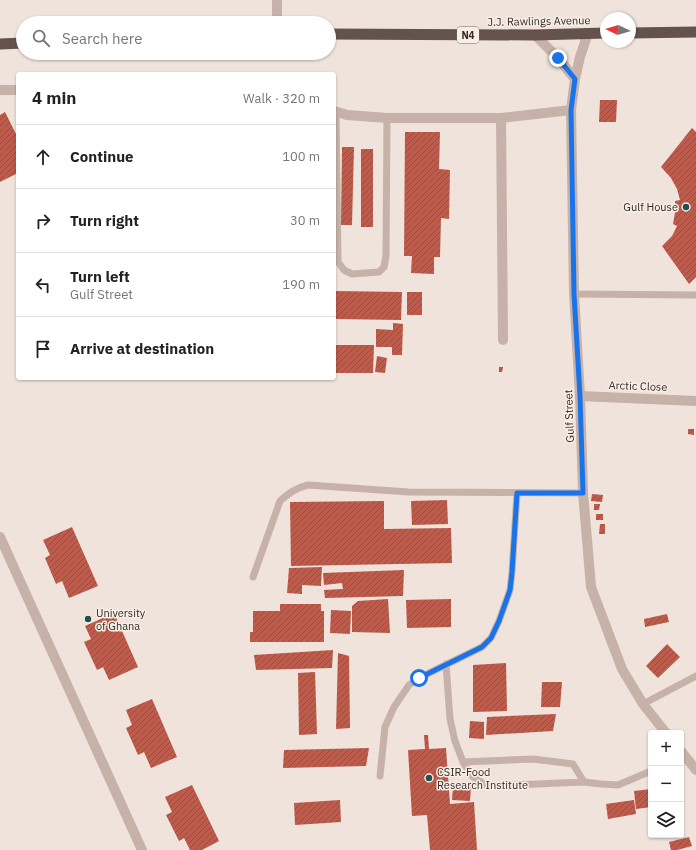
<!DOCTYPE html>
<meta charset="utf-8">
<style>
body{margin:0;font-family:"IBM Plex Sans",sans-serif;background:#f6f6f6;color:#222}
.controls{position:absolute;right:12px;bottom:12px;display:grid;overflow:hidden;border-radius:4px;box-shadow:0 1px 3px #0004}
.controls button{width:36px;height:36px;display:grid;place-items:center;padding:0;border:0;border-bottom:1px solid #e0e0e0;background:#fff;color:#222;font:20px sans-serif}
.compass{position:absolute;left:600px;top:12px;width:36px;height:36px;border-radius:50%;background:#fff;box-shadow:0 1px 3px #0004;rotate:274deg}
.stop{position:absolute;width:12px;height:12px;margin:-9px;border:3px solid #1a73e8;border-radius:50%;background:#fff}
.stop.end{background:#1a73e8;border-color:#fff;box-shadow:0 1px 4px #0008}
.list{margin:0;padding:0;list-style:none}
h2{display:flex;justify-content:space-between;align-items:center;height:52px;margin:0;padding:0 16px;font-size:17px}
h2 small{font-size:13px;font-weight:400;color:#767676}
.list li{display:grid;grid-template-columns:26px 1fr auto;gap:12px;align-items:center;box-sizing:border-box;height:64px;padding:0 16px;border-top:1px solid #e0e0e0}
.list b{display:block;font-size:15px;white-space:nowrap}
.list p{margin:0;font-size:13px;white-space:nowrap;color:#767676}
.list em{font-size:13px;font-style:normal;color:#767676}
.icon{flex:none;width:22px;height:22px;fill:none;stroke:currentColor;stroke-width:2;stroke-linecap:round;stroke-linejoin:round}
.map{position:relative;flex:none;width:696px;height:850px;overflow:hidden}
.search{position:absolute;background:#fff;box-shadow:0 1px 3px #0004;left:16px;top:16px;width:320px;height:44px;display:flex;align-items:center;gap:10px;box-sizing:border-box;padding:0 14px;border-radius:22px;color:#767676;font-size:15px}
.panel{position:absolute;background:#fff;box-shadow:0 1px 3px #0004;left:16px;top:72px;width:320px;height:308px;border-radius:4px}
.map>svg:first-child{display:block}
.building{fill:url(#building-hatch)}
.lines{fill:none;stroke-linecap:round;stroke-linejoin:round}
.service{stroke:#c6b2a8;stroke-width:7}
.minor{stroke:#c6b2a8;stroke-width:10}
.tertiary{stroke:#c6b2a8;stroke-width:10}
.trunk{stroke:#64524c;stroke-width:11}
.route{stroke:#1a73e8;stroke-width:5}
.poi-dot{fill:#21514f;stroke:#f7eee6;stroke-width:1.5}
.labels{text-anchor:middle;stroke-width:3;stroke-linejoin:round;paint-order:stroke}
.shield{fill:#f7eee6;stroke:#6e6560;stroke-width:1}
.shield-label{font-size:10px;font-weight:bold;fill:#332a27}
.street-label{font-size:11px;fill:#332a27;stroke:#f7eee6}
.poi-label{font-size:11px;fill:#332a27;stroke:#f7eee6;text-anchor:start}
</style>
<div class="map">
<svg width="696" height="850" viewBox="0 0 696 850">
<defs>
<pattern id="building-hatch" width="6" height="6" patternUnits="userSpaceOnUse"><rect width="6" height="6" fill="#bb5c4d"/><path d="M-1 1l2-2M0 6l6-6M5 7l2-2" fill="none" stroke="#994c40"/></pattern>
</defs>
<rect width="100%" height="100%" fill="#efe3db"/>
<!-- building -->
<path class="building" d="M 600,100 L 617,100 L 616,122 L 599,122 Z
M 5,112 L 18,138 L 18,173 L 0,182 L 0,115 Z
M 692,128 L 696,132 L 696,277 L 689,284 L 662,246 L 672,236 L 677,226 L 673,224 L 675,213 L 675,201 L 680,200 L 677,189 L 671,178 L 661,167 Z
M 405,132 L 440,132 L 439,169 L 450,170 L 449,219 L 441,218 L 440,257 L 434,257 L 434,274 L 411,273 L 412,256 L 404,256 Z
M 342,147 L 354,147 L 352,225 L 341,225 Z
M 361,149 L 373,149 L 373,227 L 361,227 Z
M 334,291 L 402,292 L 401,320 L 334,319 Z
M 407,292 L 422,292 L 422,315 L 407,315 Z
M 393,323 L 403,324 L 402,355 L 392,355 L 392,347 L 376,347 L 376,329 L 393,330 Z
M 334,345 L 374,345 L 373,373 L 334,373 Z
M 377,356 L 387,358 L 385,373 L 375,372 Z
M 499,367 L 503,367 L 502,372 L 499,372 Z
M 688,429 L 694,429 L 694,435 L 688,434 Z
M 592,494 L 603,495 L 602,502 L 591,501 Z
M 447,500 L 448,524 L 412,525 L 411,501 Z
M 384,501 L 384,529 L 451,528 L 452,563 L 291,566 L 290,502 Z
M 594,504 L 600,504 L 599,510 L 594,510 Z
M 596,514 L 603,514 L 603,520 L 596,520 Z
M 600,524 L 605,524 L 605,534 L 599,534 Z
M 72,527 L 98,586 L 69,598 L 62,581 L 56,584 L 45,558 L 50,555 L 43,540 Z
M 322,567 L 321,586 L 302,585 L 302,594 L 287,593 L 289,568 Z
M 404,570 L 403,596 L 325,598 L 324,590 L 343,589 L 342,583 L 324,585 L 323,573 Z
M 388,599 L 390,633 L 352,632 L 352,606 L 358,601 Z
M 451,599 L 451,627 L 407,628 L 406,600 Z
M 280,604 L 321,604 L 321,611 L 324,611 L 324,642 L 250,642 L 250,632 L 253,632 L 253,611 L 280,611 Z
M 331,610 L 351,611 L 350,634 L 330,633 Z
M 114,613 L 138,667 L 109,680 L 103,667 L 97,670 L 84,642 L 91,639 L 85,626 Z
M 667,614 L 669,622 L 645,627 L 644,619 Z
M 667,644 L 680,657 L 658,678 L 646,666 Z
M 333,650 L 332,668 L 256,670 L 254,655 Z
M 338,653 L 349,656 L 350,728 L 336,729 Z
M 506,663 L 507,711 L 473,712 L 473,665 Z
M 315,672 L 317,734 L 299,735 L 298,673 Z
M 542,682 L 562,682 L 560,707 L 541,707 Z
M 152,699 L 177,757 L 151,768 L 144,752 L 138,755 L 126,728 L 132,725 L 126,710 Z
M 556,714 L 553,731 L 486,735 L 487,717 Z
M 470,721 L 484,722 L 484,739 L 469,738 Z
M 424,735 L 428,735 L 429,749 L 446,748 L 450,804 L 474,802 L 477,850 L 430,850 L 427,815 L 412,816 L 408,750 L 425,749 Z
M 369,748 L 366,766 L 283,768 L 284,750 Z
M 192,785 L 219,841 L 202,850 L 190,850 L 184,838 L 179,841 L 166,815 L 172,812 L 165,797 Z
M 453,786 L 471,787 L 470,801 L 452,800 Z
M 651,789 L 651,807 L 636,809 L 634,791 Z
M 340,800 L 341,822 L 295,825 L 294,803 Z
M 634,800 L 636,814 L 608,819 L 606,804 Z
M 689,837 L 692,846 L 677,850 L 671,850 L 669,842 Z"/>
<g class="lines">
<!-- service -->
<path class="service" d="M 336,112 L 338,262 L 344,270 L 352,274 L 379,272 L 384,267 L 386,256 L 387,118
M 574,294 L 696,295
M 253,577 L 280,501 C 289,493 296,488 308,485 L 409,492 L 583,493
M 446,664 L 450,719 L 455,741 L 463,762 L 472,776 L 487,786 L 584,782 L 601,784 L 618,785 L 651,771
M 643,704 L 696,676
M 463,762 L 533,759 L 573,764 L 584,782
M 380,776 L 385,727 L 394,707 L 409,685 L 419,678 L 482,647 L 491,638 L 499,621 L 510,590 L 512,572 L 517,493"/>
<!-- minor -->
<path class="minor" d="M 0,90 L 18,90
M 334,111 L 347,115 L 387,118 L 501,118 L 571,110
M 501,118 L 503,340
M 580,396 L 696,401
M 0,537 L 142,850"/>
<!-- tertiary -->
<path class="tertiary" d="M 277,0 L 277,23
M 588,33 L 580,57 L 575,79 L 571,110 L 574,294 L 580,396 L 583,493 L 591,587 L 622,669 L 643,704 L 666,733
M 535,35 L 558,58 L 575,79
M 681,751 L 696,770"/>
<!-- trunk -->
<path class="trunk" d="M 630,33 L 696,32
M 329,34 L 535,35 L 606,33
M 0,44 L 23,43"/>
</g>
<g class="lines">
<!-- route -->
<path class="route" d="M 419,678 L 482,647 L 491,638 L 499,621 L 510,590 L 512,572 L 517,493 L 583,493 L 580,396 L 574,294 L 571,110 L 575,79 L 558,58"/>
</g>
<!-- markers -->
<g class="poi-dot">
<circle cx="686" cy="207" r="4"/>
<circle cx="88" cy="619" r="4"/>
<circle cx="429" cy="778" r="4"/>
</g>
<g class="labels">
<!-- shield labels -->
<rect class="shield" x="457" y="27" width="22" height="16" rx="3"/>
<g class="shield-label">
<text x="468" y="39">N4</text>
</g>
<!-- street labels -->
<g class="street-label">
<text transform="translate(539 21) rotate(-1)" y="4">J.J. Rawlings Avenue</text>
<text transform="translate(638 386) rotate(2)" y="4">Arctic Close</text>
<text transform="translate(569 416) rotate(-92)" y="4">Gulf Street</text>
</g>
<!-- poi labels -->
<g class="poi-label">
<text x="678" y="211" text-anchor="end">Gulf House</text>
<text x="96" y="617">University<tspan x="96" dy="13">of Ghana</tspan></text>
<text x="437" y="776">CSIR-Food<tspan x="437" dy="13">Research Institute</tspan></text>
</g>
</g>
</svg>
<div class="controls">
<button>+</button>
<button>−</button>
<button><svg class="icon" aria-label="layers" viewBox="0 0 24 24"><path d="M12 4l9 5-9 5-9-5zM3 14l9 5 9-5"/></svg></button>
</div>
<svg class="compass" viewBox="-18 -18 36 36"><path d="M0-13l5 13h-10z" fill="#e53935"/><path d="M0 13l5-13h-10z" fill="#767676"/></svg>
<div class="stop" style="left:419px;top:678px"></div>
<div class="stop end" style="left:558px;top:58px"></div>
<div class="search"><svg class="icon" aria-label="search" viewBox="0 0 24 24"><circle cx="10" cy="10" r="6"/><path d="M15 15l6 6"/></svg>Search here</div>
<section class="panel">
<h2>4 min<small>Walk · 320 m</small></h2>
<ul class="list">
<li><svg class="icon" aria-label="ahead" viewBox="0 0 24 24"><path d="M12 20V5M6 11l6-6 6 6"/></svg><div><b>Continue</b></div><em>100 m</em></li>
<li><svg class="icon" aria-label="right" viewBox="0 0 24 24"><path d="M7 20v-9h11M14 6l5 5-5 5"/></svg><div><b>Turn right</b></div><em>30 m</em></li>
<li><svg class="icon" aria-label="left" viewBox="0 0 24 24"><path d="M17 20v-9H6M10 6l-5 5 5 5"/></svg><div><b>Turn left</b><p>Gulf Street</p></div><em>190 m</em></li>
<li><svg class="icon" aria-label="arrive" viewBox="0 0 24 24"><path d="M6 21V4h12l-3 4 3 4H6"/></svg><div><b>Arrive at destination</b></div></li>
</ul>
</section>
</div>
